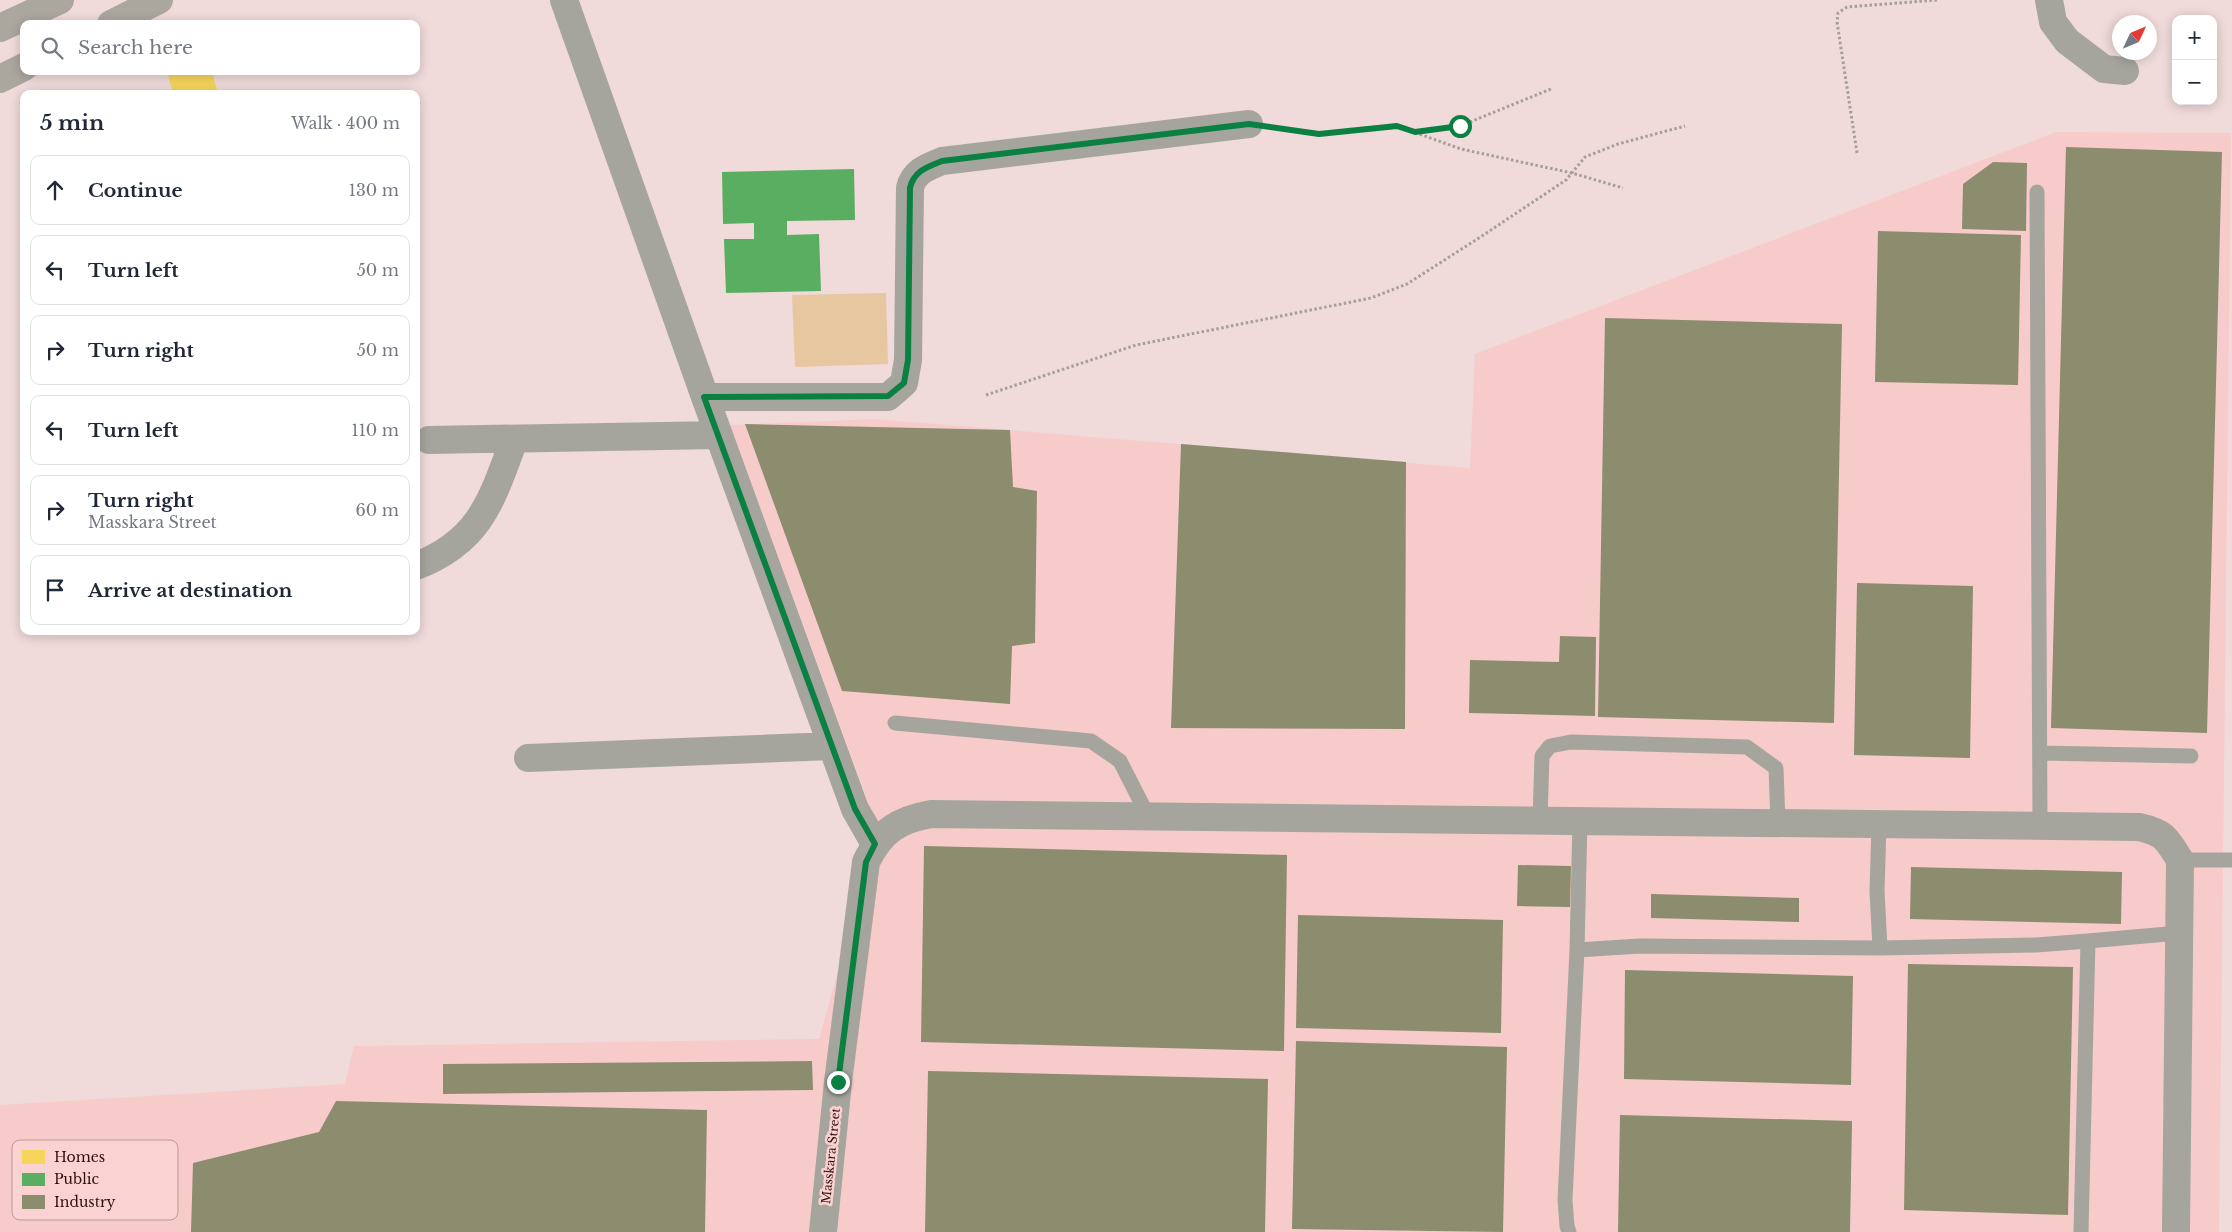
<!DOCTYPE html>
<meta charset="utf-8">
<style>
body{margin:0;font-family:"Libre Baskerville",serif;background:#f2f2f3;color:#1f2937}
.controls{position:absolute;right:15px;top:15px;display:grid;overflow:hidden;border-radius:10px;box-shadow:0 2px 12px #0003}
.controls button{width:45px;height:45px;display:grid;place-items:center;padding:0;border:0;border-bottom:1px solid #e0e1e3;background:#fff;color:#1f2937;font:25px sans-serif}
.compass{position:absolute;left:2112px;top:15px;width:45px;height:45px;border-radius:50%;background:#fff;box-shadow:0 2px 12px #0003;rotate:46deg}
.stop{position:absolute;width:15px;height:15px;margin:-11px;border:4px solid #0b8043;border-radius:50%;background:#fff}
.stop.end{background:#0b8043;border-color:#fff;box-shadow:0 1px 5px #0008}
.list{margin:0;padding:0;list-style:none}
h2{display:flex;justify-content:space-between;align-items:center;height:65px;margin:0;padding:0 20px;font-size:21px}
h2 small{font-size:16px;font-weight:400;color:#747a83}
.list li{display:grid;grid-template-columns:32px 1fr auto;gap:15px;align-items:center;box-sizing:border-box;height:70px;margin:0 10px 10px;padding:0 10px;border:1px solid #e0e1e3;border-radius:10px}
.list b{display:block;font-size:19px;white-space:nowrap}
.list p{margin:0;font-size:16px;white-space:nowrap;color:#747a83}
.list em{font-size:16px;font-style:normal;color:#747a83}
.icon{flex:none;width:28px;height:28px;fill:none;stroke:currentColor;stroke-width:2;stroke-linecap:round;stroke-linejoin:round}
.map{position:relative;flex:none;width:2232px;height:1232px;overflow:hidden}
.search{position:absolute;background:#fff;box-shadow:0 2px 12px #0003;left:20px;top:20px;width:400px;height:55px;display:flex;align-items:center;gap:12px;box-sizing:border-box;padding:0 18px;border-radius:10px;color:#747a83;font-size:19px}
.panel{position:absolute;background:#fff;box-shadow:0 2px 12px #0003;left:20px;top:90px;width:400px;height:545px;border-radius:10px}
.map>svg:first-child{display:block}
.built{fill:#f7cbca}
.green{fill:#e7c79f}
.homes{fill:#f6d55c}
.public{fill:#5aae61}
.industry{fill:#8c8c6e}
.lines{fill:none;stroke-linecap:round;stroke-linejoin:round}
.path{stroke:#a59f9b;stroke-width:3;stroke-dasharray:2.5 2.5;stroke-linecap:butt}
.service{stroke:#a5a59e;stroke-width:15}
.minor{stroke:#a5a59e;stroke-width:28}
.primary{stroke:#aba79f;stroke-width:28}
.route{stroke:#0b8043;stroke-width:6}
.labels{text-anchor:middle;stroke-width:5;stroke-linejoin:round;paint-order:stroke}
.street-label{font-size:12px;fill:#300f10;stroke:#f9d2d1}
.key{fill:#f9d2d1;stroke:#bd9897;stroke-width:1}
.key-label{font-size:14px;fill:#300f10}
</style>
<div class="map">
<svg width="2232" height="1232" viewBox="0 0 2232 1232">
<rect width="100%" height="100%" fill="#f0dada"/>
<!-- built -->
<path class="built" d="M 2056,132 L 2231,133 L 2219,1232 L 0,1232 L 0,1105 L 345,1084 L 354,1046 L 819,1039 L 878,829 L 730,425 L 874,419 L 1470,468 L 1475,354 Z"/>
<!-- green -->
<path class="green" d="M 886,293 L 888,364 L 795,367 L 792,295 Z"/>
<!-- homes -->
<path class="homes" d="M 167,71 L 212,71 L 218,94 L 173,94 Z"/>
<!-- public -->
<path class="public" d="M 854,169 L 855,220 L 787,221 L 787,235 L 819,234 L 821,291 L 726,293 L 724,239 L 754,239 L 754,223 L 723,224 L 722,172 Z"/>
<!-- industry -->
<path class="industry" d="M 2066,147 L 2222,152 L 2207,733 L 2051,728 Z
M 1993,162 L 2027,163 L 2026,231 L 1962,229 L 1963,184 Z
M 1878,231 L 2021,235 L 2018,385 L 1875,382 Z
M 1605,318 L 1842,324 L 1834,723 L 1598,717 Z
M 745,424 L 1010,430 L 1013,487 L 1037,491 L 1035,643 L 1012,646 L 1010,704 L 842,691 Z
M 1181,444 L 1406,462 L 1405,729 L 1171,728 Z
M 1857,583 L 1973,586 L 1970,758 L 1854,755 Z
M 1560,636 L 1596,637 L 1595,716 L 1469,713 L 1470,660 L 1559,662 Z
M 924,846 L 1287,855 L 1284,1051 L 921,1042 Z
M 1518,865 L 1571,866 L 1570,907 L 1517,906 Z
M 1911,867 L 2122,872 L 2121,924 L 1910,919 Z
M 1651,894 L 1799,898 L 1799,922 L 1651,918 Z
M 1298,915 L 1503,920 L 1501,1033 L 1296,1028 Z
M 1908,964 L 2073,967 L 2068,1215 L 1904,1210 Z
M 1625,970 L 1853,976 L 1851,1085 L 1624,1079 Z
M 1296,1041 L 1507,1047 L 1503,1232 L 1292,1229 Z
M 812,1061 L 813,1090 L 443,1094 L 443,1064 Z
M 928,1071 L 1268,1079 L 1265,1232 L 925,1232 Z
M 336,1101 L 707,1110 L 705,1232 L 191,1232 L 193,1163 L 319,1132 Z
M 1620,1115 L 1852,1121 L 1850,1232 L 1618,1232 Z"/>
<g class="lines">
<!-- path -->
<path class="path" d="M 1277,128 L 1319,134 L 1397,126 L 1461,149 L 1572,173 L 1623,188
M 1416,132 L 1460,126 L 1551,89
M 1857,153 L 1837,22 L 1838,13 L 1847,7 L 1937,0
M 986,395 L 1136,345 L 1371,298 L 1407,284 L 1482,236 L 1566,180 L 1585,157 L 1618,144 L 1685,126"/>
<!-- service -->
<path class="service" d="M 2037,192 L 2040,825
M 895,723 L 1091,741 L 1120,761 L 1148,816
M 2040,753 L 2191,756
M 1540,820 L 1542,756 L 1550,746 L 1571,742 L 1747,747 L 1776,768 L 1778,823
M 1879,824 L 1877,891 L 1880,948 L 2036,945 L 2088,941 L 2081,1232
M 2180,860 L 2232,860
M 2088,941 L 2179,933
M 1577,950 L 1580,820
M 1569,1232 L 1567,1226 L 1565,1200 L 1577,950 L 1640,946 L 1880,948"/>
<!-- minor -->
<path class="minor" d="M 564,0 L 705,397 L 832,746 L 855,809 L 875,844
M 2049,0 L 2053,22 L 2067,41 L 2104,69 L 2125,71
M 705,397 L 888,397 L 904,383 L 908,360 L 910,188 C 914,171 928,167 942,161 L 1249,124
M 429,440 L 719,435
M 416,566 C 481,541 492,499 514,440
M 528,758 L 832,746
M 823,1232 L 838,1082 L 866,862 C 881,831 898,820 931,814 L 2139,827 C 2165,833 2166,838 2180,860 L 2176,1232"/>
<!-- primary -->
<path class="primary" d="M 111,24 L 159,0
M 0,28 L 60,0
M 0,79 L 24,67"/>
</g>
<g class="lines">
<!-- route -->
<path class="route" d="M 838,1082 L 866,862 L 875,844 L 855,809 L 704,397 L 888,396 L 904,383 L 908,360 L 910,188 C 914,171 927,167 942,161 L 1249,124 L 1319,134 L 1397,126 L 1415,132 L 1460,126"/>
</g>
<g class="labels">
<!-- street labels -->
<g class="street-label">
<text transform="translate(831 1156) rotate(-84)" y="4">Masskara Street</text>
</g>
</g>
<!-- legend -->
<rect x="12" y="1140" width="166" height="80" rx="8" class="key"/>
<rect x="22" y="1150" width="23" height="14" fill="#f6d55c"/>
<rect x="22" y="1173" width="23" height="13" fill="#5aae61"/>
<rect x="22" y="1195" width="23" height="14" fill="#8c8c6e"/>
<g class="key-label">
<text x="54" y="1162">Homes</text>
<text x="54" y="1184">Public</text>
<text x="54" y="1207">Industry</text>
</g>
</svg>
<div class="controls">
<button>+</button>
<button>−</button>
</div>
<svg class="compass" viewBox="-18 -18 36 36"><path d="M0-13l5 13h-10z" fill="#e53935"/><path d="M0 13l5-13h-10z" fill="#747a83"/></svg>
<div class="stop" style="left:1460px;top:126px"></div>
<div class="stop end" style="left:838px;top:1082px"></div>
<div class="search"><svg class="icon" aria-label="search" viewBox="0 0 24 24"><circle cx="10" cy="10" r="6"/><path d="M15 15l6 6"/></svg>Search here</div>
<section class="panel">
<h2>5 min<small>Walk · 400 m</small></h2>
<ul class="list">
<li><svg class="icon" aria-label="ahead" viewBox="0 0 24 24"><path d="M12 20V5M6 11l6-6 6 6"/></svg><div><b>Continue</b></div><em>130 m</em></li>
<li><svg class="icon" aria-label="left" viewBox="0 0 24 24"><path d="M17 20v-9H6M10 6l-5 5 5 5"/></svg><div><b>Turn left</b></div><em>50 m</em></li>
<li><svg class="icon" aria-label="right" viewBox="0 0 24 24"><path d="M7 20v-9h11M14 6l5 5-5 5"/></svg><div><b>Turn right</b></div><em>50 m</em></li>
<li><svg class="icon" aria-label="left" viewBox="0 0 24 24"><path d="M17 20v-9H6M10 6l-5 5 5 5"/></svg><div><b>Turn left</b></div><em>110 m</em></li>
<li><svg class="icon" aria-label="right" viewBox="0 0 24 24"><path d="M7 20v-9h11M14 6l5 5-5 5"/></svg><div><b>Turn right</b><p>Masskara Street</p></div><em>60 m</em></li>
<li><svg class="icon" aria-label="arrive" viewBox="0 0 24 24"><path d="M6 21V4h12l-3 4 3 4H6"/></svg><div><b>Arrive at destination</b></div></li>
</ul>
</section>
</div>
